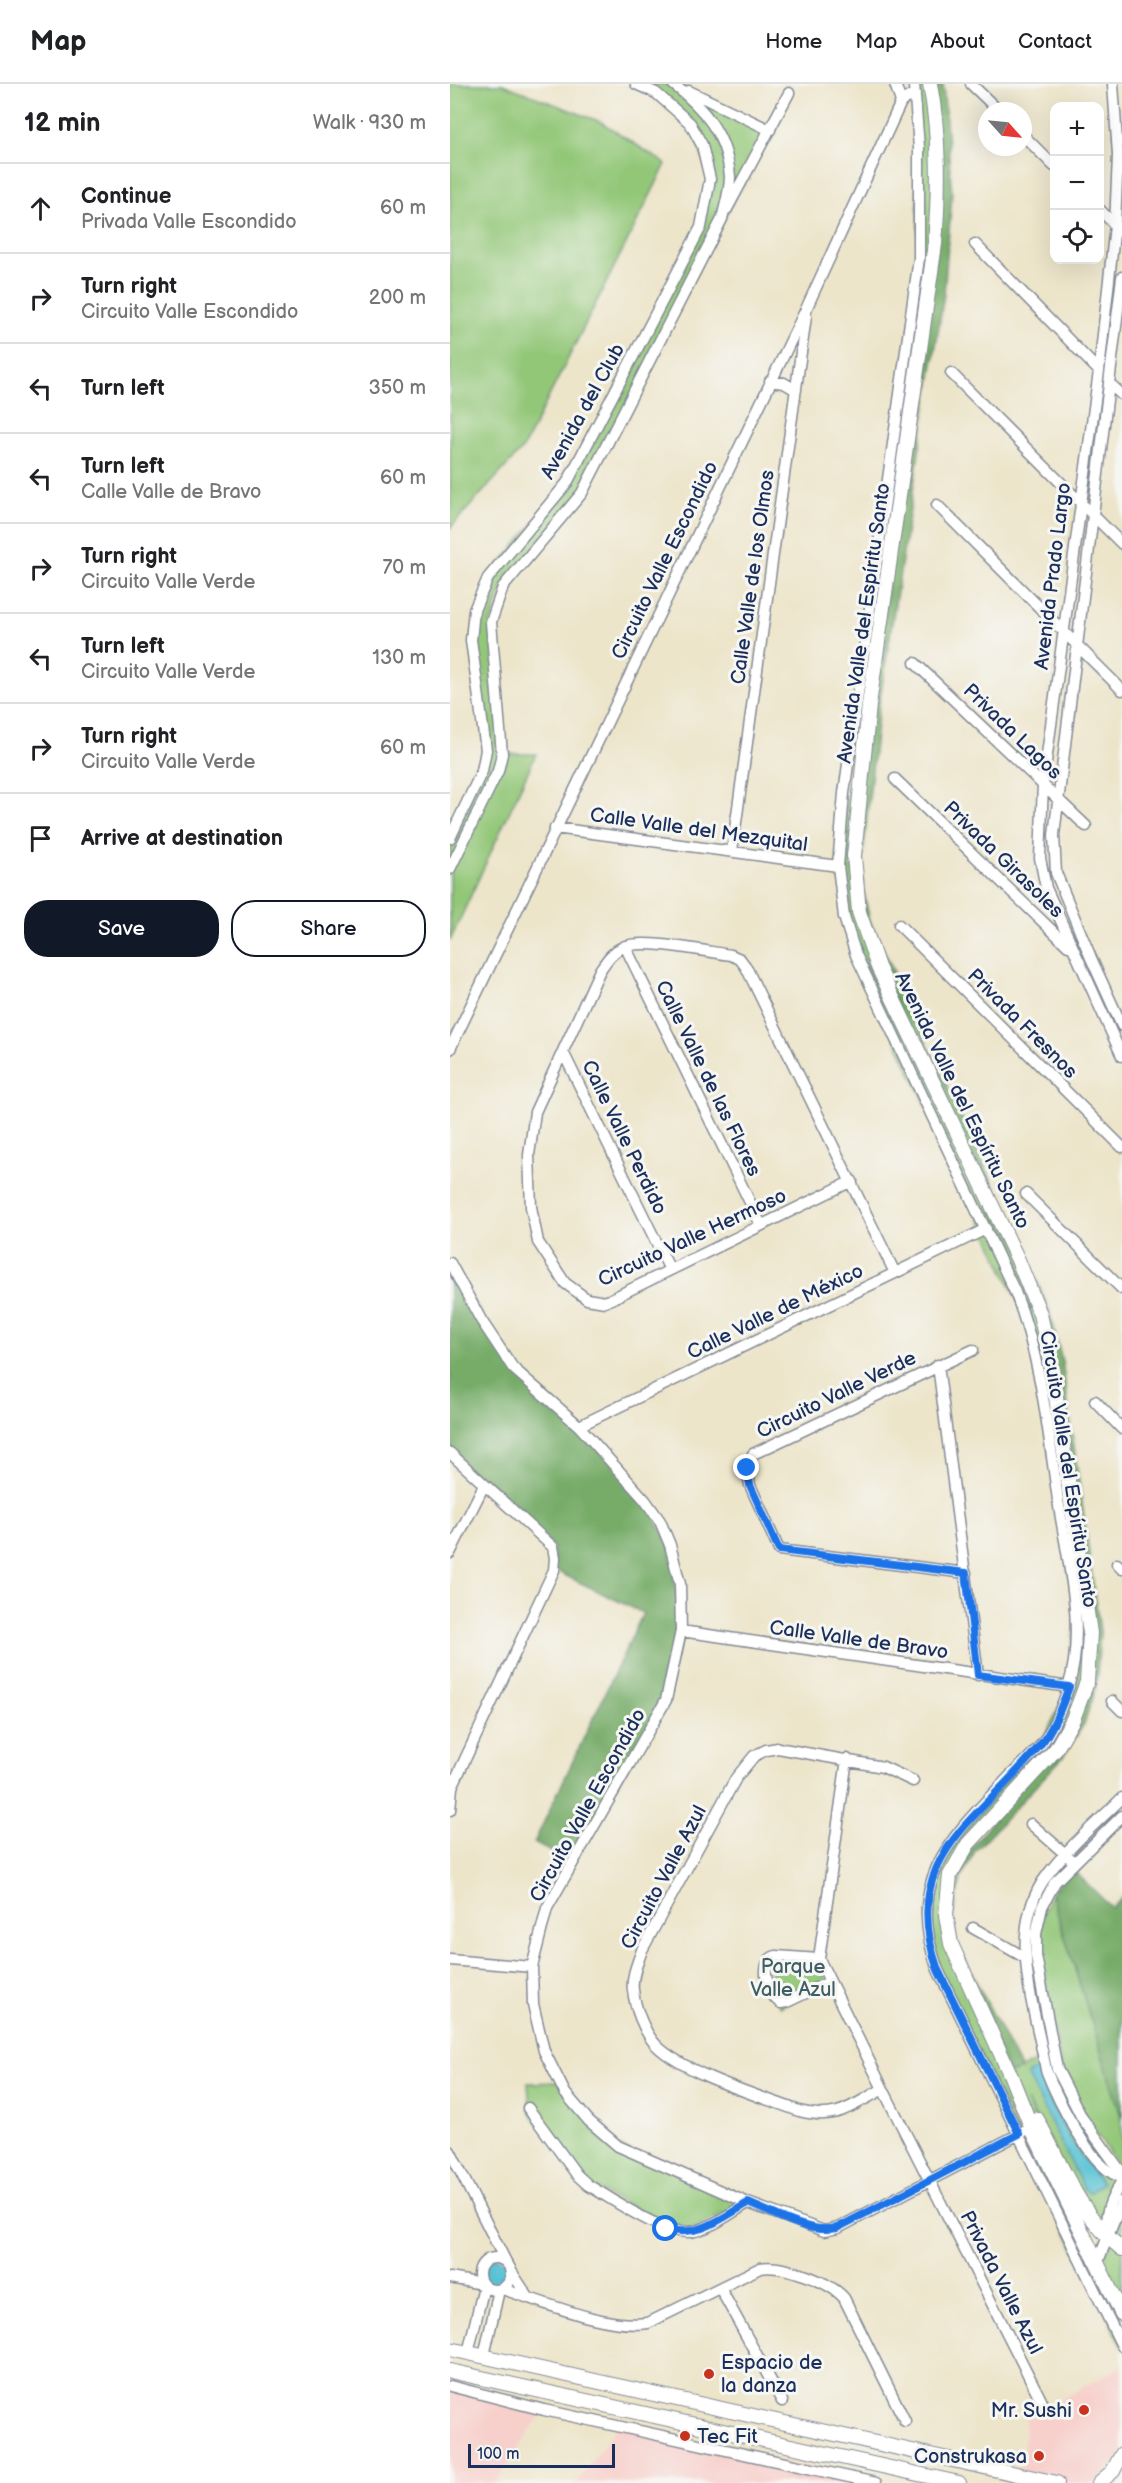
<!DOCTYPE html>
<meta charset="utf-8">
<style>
body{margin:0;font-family:"Balsamiq Sans",sans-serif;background:#f2f2f2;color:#202124}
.controls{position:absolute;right:18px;top:18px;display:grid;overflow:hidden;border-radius:12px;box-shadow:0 6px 24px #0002}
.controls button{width:54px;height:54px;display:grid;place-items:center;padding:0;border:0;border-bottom:2px solid #e0e0e0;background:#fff;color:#202124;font:30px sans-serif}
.compass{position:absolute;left:528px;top:18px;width:54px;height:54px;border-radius:50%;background:#fff;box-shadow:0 6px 24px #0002;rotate:117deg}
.scale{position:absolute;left:18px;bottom:15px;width:147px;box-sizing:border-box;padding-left:6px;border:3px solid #1b2f5e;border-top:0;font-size:16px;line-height:21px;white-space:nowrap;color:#1b2f5e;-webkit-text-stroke:4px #f6f6f2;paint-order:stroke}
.stop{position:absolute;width:18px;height:18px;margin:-14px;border:4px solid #1a73e8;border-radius:50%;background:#fff}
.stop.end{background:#1a73e8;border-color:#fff;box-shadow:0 2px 6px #0008}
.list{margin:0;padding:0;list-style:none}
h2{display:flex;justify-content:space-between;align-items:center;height:78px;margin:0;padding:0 24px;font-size:26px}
h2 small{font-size:20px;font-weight:400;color:#757577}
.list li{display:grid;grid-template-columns:39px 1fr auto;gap:18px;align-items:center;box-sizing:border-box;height:90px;padding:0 24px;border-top:2px solid #e0e0e0}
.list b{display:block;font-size:22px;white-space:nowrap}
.list p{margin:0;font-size:20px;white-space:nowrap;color:#757577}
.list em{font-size:20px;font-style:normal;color:#757577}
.actions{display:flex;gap:12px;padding:18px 24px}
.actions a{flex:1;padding:14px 0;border:2px solid #111827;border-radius:24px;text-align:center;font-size:21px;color:#111827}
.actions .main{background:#111827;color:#fff}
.icon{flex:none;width:33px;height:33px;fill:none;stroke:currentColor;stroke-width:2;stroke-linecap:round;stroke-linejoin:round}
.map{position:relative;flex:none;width:672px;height:2399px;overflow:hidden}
header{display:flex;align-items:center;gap:36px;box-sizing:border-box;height:84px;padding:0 30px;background:#fff;border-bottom:2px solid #e0e0e0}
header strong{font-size:28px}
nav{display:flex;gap:33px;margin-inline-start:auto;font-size:21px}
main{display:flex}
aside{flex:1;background:#fff}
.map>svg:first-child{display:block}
.built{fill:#f7d0cc}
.green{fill:#93c778;stroke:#577b6b;stroke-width:1.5;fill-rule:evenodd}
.forest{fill:#76ac68;stroke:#486e63;stroke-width:1.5}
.water{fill:#58c2d4;stroke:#3a7899;stroke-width:1.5}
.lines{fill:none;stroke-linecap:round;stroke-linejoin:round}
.minor-casing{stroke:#848a94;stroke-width:13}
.major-casing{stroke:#848a94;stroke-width:16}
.minor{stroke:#fff;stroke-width:10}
.major{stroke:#fff;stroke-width:14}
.route{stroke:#1a73e8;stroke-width:8}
.poi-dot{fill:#c8321e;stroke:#f6f6f2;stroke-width:2}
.labels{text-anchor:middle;stroke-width:6;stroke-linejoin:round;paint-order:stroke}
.street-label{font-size:20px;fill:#1b2f5e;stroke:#f6f6f2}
.park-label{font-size:20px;fill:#3f5d66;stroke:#f6f6f2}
.poi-label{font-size:20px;fill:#1b2f5e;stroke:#f6f6f2;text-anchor:start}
</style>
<header>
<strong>Map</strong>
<nav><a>Home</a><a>Map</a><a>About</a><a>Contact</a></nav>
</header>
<main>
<aside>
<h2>12 min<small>Walk · 930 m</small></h2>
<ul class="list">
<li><svg class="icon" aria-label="ahead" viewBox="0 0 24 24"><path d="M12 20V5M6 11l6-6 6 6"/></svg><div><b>Continue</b><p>Privada Valle Escondido</p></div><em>60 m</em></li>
<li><svg class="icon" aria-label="right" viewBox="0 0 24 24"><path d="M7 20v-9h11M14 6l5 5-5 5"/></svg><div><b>Turn right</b><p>Circuito Valle Escondido</p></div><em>200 m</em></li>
<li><svg class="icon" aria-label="left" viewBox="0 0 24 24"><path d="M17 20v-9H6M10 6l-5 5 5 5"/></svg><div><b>Turn left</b></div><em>350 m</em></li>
<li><svg class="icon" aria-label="left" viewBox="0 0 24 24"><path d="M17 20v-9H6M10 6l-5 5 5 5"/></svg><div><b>Turn left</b><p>Calle Valle de Bravo</p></div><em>60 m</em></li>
<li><svg class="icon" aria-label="right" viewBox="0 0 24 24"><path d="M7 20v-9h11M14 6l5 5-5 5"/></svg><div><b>Turn right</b><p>Circuito Valle Verde</p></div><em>70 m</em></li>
<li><svg class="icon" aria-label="left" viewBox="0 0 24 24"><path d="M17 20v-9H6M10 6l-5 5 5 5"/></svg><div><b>Turn left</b><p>Circuito Valle Verde</p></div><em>130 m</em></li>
<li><svg class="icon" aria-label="right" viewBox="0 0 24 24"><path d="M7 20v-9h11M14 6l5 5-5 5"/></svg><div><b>Turn right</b><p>Circuito Valle Verde</p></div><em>60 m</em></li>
<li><svg class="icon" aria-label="arrive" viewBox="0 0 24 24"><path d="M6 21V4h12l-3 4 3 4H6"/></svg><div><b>Arrive at destination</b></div></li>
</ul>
<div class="actions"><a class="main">Save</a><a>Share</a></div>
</aside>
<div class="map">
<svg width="672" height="2399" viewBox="0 0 672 2399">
<rect width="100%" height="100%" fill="#f6f6f2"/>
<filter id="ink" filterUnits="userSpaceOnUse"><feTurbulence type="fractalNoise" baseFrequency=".0167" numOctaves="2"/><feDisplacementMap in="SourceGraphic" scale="12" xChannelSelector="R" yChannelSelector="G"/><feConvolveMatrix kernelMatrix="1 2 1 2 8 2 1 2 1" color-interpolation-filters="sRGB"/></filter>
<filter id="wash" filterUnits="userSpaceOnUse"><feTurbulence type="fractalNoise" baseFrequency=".008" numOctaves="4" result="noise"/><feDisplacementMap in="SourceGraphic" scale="24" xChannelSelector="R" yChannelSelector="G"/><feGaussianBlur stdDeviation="1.35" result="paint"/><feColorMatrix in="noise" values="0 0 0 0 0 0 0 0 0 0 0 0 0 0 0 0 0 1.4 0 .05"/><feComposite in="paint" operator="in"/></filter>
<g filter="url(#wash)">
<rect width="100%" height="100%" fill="#ede5ca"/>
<!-- built -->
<path class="built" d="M 672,2282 L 672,2368 L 647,2399 L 607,2399 L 571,2391 L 576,2334 Z
M 0,2302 L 94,2326 L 46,2399 L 0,2398 Z
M 167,2342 L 426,2399 L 127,2399 Z"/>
<!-- green -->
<path class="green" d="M 0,0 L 52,0 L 151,38 L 216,80 L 73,364 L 0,444 Z
M 186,0 L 225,0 L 320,46 L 132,409 L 53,503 L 41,538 L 52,670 L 86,670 L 0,857 L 0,754 L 36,666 L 21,556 L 38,494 L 117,399 L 251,143 L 260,95 L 240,39 Z
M 464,0 L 480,0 L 488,111 L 402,806 L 590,1230 L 640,1549 L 623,1635 L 518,1760 L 496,1831 L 560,1990 L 594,1974 L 632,2056 L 672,2094 L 657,2129 L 672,2117 L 672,2262 L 488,1886 L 477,1829 L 494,1766 L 591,1660 L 619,1603 L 625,1528 L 578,1239 L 406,871 L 388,782 L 469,174 ZM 577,2017 L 634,2123 L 658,2154 L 646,2179 Z
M 601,1809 L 672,2034 L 672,2089 L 614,1999 L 586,1850 Z
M 315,1869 L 369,1876 L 377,1898 L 330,1923 Z
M 108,1998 L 168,2062 L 298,2119 L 232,2150 L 138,2101 L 80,2029 L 78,1999 Z"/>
<!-- forest -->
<path class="forest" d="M 480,0 L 493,0 L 502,110 L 494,210 L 429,621 L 413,770 L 413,806 L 420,837 L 576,1171 L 599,1226 L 612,1277 L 650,1548 L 646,1601 L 634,1640 L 613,1673 L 525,1767 L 511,1794 L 503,1831 L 506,1857 L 571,1986 L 560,1990 L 501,1860 L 500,1791 L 623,1635 L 640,1549 L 590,1230 L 408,837 L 402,769 L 485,160 Z
M 0,1179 L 63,1284 L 129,1342 L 195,1416 L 220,1461 L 231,1547 L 216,1616 L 122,1779 L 84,1759 L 193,1529 L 104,1486 L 103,1463 L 0,1369 Z
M 622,1785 L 662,1824 L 672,1814 L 672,2034 L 601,1809 Z"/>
<!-- water -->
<path class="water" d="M 590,1983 C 592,2015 631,2074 652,2099 L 640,2108 L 634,2105 L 577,1990 Z
M29 2190a16 16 0 1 1 32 0a16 16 0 1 1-32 0Z"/>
</g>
<g filter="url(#ink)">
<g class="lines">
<!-- minor casing -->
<g class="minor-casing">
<path id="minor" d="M 445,0 L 451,18
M 464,0 L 469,64 L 469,174 L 394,709 L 388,782 L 394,833 L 406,871 L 565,1208 C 591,1274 598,1346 608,1416 C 617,1476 637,1544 618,1604 C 612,1623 603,1645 591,1661 C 582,1671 572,1681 562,1690 C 503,1752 454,1793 488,1886 L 672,2262
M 521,0 L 549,27
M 663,0 L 668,71 L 665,141 L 649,287 L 593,700 L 590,774 L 596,804 L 672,972
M 239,7 L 320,46
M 573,51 L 604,82
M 277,125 L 339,9
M 650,126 L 672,148
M 525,160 L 649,287
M 672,193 L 604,751 L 606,789 L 641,874 L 672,942
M 501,289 L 672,460
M 320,297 L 334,299 L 346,306
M 659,299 L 672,311
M 487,421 L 672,606
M 465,579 L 636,742
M 445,695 L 618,862
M 105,744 L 388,782
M 0,754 L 32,687 L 36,666 L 21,556 L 24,526 L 38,494 L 117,399 L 251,143 L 260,95 L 252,61 L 240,39 L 206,9 L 186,0
M 282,767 L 356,232
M 0,785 L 48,687 L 52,670 L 41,538 L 53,503 L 132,409 L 272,135 C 275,122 280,106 280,93 C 277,51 254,24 223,0
M 449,841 L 672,1063
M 175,862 L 311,1141
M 0,965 L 357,223 L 451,18 L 465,9
M 113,968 L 220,1186
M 402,1097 L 155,1218 L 137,1215 L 115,1199 L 88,1158 L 81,1123 L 79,1071 L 85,1028 L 150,886 C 157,876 162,868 173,863 C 193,854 258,868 281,871 L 290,875 L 296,883 L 445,1189
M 576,1110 L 672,1205
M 0,1179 L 31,1236 L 63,1284 L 129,1342 L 195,1416 L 210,1437 L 220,1461 L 230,1500 L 231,1547 L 216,1616 L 97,1824 L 82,1883 L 83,1920 L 94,1967 L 115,2009 L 139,2037 L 168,2062 L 298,2119 L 374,2147 L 388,2144 L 573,2048
M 488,1281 L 528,1591
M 645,1317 L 672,1345
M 129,1342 L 536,1145
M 0,1369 L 103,1463 L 105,1474 L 104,1486 L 2,1703 L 0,1726
M 0,1469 L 34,1401
M 667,1480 L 672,1485
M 516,1489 L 329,1466 L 300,1401 L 297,1384 L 303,1370 L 523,1266
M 231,1547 L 619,1603
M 662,1617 L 672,1627
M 397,1675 L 369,1875 L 433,2005 L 591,2316
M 672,1714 C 648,1738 619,1762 598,1790 C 555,1845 585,1923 596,1986 C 606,2012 643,2089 672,2093
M 672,1732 L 605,1798 L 592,1823 L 586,1850 L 586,1872 L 607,1985 L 632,2034 L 672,2089
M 581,1740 L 621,1775
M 523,1844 L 574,1873
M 369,1875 L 326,1872 C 308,1876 317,1912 331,1919 L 337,1918 L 379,1898
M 0,1876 L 82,1883
M 433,2005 C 401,2022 387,2037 349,2027 C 310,2012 235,1990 206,1961 C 194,1948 185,1924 183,1906 C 181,1893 188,1878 192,1866 L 286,1694 L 304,1672 L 316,1666 L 328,1664 L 433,1683 L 463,1697
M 78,2024 L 127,2091 L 138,2101 C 163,2115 218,2155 245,2147 C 263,2143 282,2128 298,2119
M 0,2067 L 56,2178
M 657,2151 C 653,2131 661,2114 672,2097
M29 2190a16 16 0 1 1 32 0a16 16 0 1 1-32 0Z
M 647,2180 L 672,2117
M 61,2187 L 78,2213
M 0,2194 L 32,2200
M 270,2204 L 332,2317
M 52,2205 C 95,2218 154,2245 198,2239 L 310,2184 C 332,2180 379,2197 394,2214 L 455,2337
M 18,2269 L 34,2202
M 34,2272 L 49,2206
M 0,2302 L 94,2326 L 426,2399"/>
</g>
<!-- major casing -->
<g class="major-casing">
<path id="major" d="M 480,0 C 490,53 489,106 485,160 L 419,621 L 404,772 L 409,828 L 428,883 L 568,1176 L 590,1230 L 601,1278 L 640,1549 L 637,1598 L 623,1635 L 606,1665 L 518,1760 L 500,1791 L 496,1831 L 501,1860 L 560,1990 L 582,2045 L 672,2230
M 587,2035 C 611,2080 631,2134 672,2165
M 0,2265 L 607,2399
M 0,2287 L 509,2399
M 649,2399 L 663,2387 L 672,2370"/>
</g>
<!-- minor -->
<use href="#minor" class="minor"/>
<!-- major -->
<use href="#major" class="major"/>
</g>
</g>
<g class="lines" filter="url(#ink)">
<!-- route -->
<path class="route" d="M 216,2145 C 249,2154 270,2135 298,2119 C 326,2130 358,2150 387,2144 L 569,2050 L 488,1886 C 447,1771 530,1737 590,1661 C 604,1644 611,1623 619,1603 L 528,1591 L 516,1489 L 329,1466 L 300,1401 L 297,1384"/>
</g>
<!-- markers -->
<g class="poi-dot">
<circle cx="259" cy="2290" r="6"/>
<circle cx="634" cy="2326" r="6"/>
<circle cx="235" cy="2352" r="6"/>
<circle cx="589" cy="2372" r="6"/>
</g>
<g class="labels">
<!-- street labels -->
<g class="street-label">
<text transform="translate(132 327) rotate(-61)" y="7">Avenida del Club</text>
<text transform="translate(214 476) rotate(-64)" y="7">Circuito Valle Escondido</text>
<text transform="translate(602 492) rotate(-83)" y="7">Avenida Prado Largo</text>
<text transform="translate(302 493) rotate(-82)" y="7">Calle Valle de los Olmos</text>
<text transform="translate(413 539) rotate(-82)" y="7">Avenida Valle del Espíritu Santo</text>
<text transform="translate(563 647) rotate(44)" y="7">Privada Lagos</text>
<text transform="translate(249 745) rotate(8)" y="7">Calle Valle del Mezquital</text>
<text transform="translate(554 775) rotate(44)" y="7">Privada Girasoles</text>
<text transform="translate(573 939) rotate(45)" y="7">Privada Fresnos</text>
<text transform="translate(259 994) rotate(64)" y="7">Calle Valle de las Flores</text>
<text transform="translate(513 1016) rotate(64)" y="7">Avenida Valle del Espíritu Santo</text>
<text transform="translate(175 1053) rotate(64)" y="7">Calle Valle Perdido</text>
<text transform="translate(242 1153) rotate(-25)" y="7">Circuito Valle Hermoso</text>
<text transform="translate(325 1227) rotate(-26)" y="7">Calle Valle de México</text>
<text transform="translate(386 1310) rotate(-26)" y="7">Circuito Valle Verde</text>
<text transform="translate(619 1385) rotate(81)" y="7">Circuito Valle del Espíritu Santo</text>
<text transform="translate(409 1555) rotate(8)" y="7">Calle Valle de Bravo</text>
<text transform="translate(137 1721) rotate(-61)" y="7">Circuito Valle Escondido</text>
<text transform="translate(213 1793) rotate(-62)" y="7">Circuito Valle Azul</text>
<text transform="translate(552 2198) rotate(63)" y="7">Privada Valle Azul</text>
</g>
<!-- park labels -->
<g class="park-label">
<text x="343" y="1889">Parque<tspan x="343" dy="23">Valle Azul</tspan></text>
</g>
<!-- poi labels -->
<g class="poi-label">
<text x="271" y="2285">Espacio de<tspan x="271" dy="23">la danza</tspan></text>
<text x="622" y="2333" text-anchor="end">Mr. Sushi</text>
<text x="247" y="2359">Tec Fit</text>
<text x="577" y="2379" text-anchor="end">Construkasa</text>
</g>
</g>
</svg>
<div class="controls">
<button>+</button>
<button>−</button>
<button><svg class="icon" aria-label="locate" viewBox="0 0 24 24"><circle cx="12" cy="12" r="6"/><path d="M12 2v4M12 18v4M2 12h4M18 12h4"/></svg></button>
</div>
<svg class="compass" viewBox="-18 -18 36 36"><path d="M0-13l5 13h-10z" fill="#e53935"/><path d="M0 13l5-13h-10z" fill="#757577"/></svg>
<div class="scale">100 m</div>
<div class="stop" style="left:216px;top:2145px"></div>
<div class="stop end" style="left:297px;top:1384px"></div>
</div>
</main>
